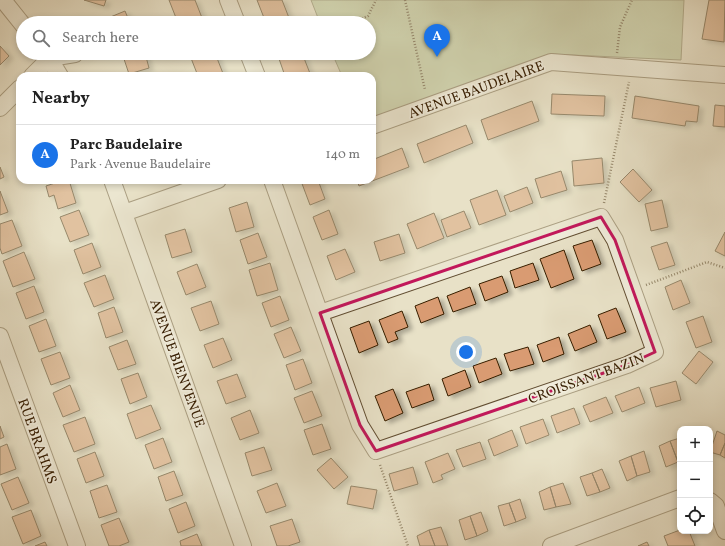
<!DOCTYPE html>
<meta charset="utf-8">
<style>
body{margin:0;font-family:Vollkorn,serif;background:#f2f2f2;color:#222}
.controls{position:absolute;right:12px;bottom:12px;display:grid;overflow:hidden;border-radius:8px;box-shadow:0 2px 6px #0003}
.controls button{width:36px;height:36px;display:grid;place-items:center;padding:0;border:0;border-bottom:1px solid #e0e0e0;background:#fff;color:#222;font:20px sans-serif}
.you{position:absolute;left:466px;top:352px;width:14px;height:14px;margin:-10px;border:3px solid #fff;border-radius:50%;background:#1a73e8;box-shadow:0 0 0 6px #1a73e833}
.badge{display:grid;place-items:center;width:26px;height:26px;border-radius:50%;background:#1a73e8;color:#fff;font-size:13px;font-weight:700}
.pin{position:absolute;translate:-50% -33px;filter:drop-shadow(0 1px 2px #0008)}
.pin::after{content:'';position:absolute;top:21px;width:14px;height:12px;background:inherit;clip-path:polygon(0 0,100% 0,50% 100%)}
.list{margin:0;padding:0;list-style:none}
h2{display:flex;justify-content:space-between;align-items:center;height:52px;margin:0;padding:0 16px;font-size:17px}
h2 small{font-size:13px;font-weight:400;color:#767676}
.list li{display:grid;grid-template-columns:26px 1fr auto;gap:12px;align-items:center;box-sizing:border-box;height:60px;padding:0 16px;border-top:1px solid #e0e0e0}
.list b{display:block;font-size:15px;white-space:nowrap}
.list p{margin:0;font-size:13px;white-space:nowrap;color:#767676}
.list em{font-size:13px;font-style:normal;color:#767676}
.icon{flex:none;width:22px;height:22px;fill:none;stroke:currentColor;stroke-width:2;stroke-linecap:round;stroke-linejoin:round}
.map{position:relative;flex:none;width:725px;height:546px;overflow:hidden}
.search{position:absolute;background:#fff;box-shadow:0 2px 6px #0003;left:16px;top:16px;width:360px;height:44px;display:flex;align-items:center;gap:10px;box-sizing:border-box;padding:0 14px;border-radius:22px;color:#767676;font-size:15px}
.panel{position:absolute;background:#fff;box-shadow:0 2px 6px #0003;left:16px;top:72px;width:360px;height:112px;border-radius:12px}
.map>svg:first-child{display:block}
.green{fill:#b5c396;stroke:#76704b}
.building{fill:#d99b72;stroke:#361d00;filter:url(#shadow)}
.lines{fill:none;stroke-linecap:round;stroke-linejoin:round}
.minor-casing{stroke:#624e32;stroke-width:18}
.path{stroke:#361d00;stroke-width:2.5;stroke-dasharray:1 2;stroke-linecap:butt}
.minor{stroke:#f0ecdb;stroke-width:16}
.marked{fill:none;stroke:#c2185b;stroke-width:3;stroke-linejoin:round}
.labels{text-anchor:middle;stroke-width:3.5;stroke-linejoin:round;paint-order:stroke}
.street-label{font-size:14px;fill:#361d00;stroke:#f0ecdb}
</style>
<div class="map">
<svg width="725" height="546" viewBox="0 0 725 546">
<defs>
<filter id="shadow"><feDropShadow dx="4.5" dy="2.5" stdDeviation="2" flood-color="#0004"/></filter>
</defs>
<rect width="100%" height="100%" fill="#e8e1c7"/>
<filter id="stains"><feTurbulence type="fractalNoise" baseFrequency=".005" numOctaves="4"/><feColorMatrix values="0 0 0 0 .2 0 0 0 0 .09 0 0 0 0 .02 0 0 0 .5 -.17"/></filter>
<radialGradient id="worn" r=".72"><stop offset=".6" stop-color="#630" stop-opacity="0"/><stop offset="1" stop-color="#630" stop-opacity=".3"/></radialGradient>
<!-- green -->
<path class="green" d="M 311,0 L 684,0 L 681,60 L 550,54 L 372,121 L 372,76 L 342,76 L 332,53 L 369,53 L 369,23 L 320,23 Z"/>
<!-- building -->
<path class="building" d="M 84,0 L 106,0 L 104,6 Z
M 169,0 L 195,0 L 204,23 L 178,23 Z
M 257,0 L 282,0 L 291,23 L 266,23 Z
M 709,0 L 725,0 L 724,42 L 702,39 Z
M 125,11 L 130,23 L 110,23 L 108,18 Z
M 0,46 L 9,56 L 0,65 Z
M 122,53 L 145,53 L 149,68 L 129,74 Z
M 189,53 L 215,53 L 224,76 L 198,76 Z
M 277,53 L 302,53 L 311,76 L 285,76 Z
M 552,94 L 605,96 L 604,116 L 551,114 Z
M 635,96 L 699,106 L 697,122 L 686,121 L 685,126 L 632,118 Z
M 532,101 L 539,121 L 488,140 L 481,120 Z
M 715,105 L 725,106 L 725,127 L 713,126 Z
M 466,125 L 473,143 L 424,163 L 417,144 Z
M 402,148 L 409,167 L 359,186 L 357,180 L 372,180 L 372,160 Z
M 602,158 L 604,183 L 574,186 L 572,161 Z
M 0,167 L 4,177 L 0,179 Z
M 633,169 L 652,190 L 639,202 L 620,182 Z
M 561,171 L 567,190 L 541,198 L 535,179 Z
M 64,180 L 69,180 L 76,203 L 58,209 L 54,195 L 49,197 L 46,186 Z
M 304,180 L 318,180 L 325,199 L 310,205 L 301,181 Z
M 527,187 L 533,203 L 510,212 L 504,196 Z
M 497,190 L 506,215 L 479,225 L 470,200 Z
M 0,191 L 8,212 L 0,215 Z
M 662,200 L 668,227 L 651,231 L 645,204 Z
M 247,202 L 254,227 L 236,232 L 229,208 Z
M 79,210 L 89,235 L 70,242 L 60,217 Z
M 329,210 L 338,234 L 322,240 L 313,217 Z
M 464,211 L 471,228 L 447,237 L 441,220 Z
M 434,213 L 444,238 L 417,249 L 407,224 Z
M 12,220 L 22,246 L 2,254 L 0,248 L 0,224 Z
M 185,229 L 192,252 L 172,258 L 165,235 Z
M 725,232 L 725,256 L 715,251 Z
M 258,233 L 267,257 L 248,264 L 240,240 Z
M 399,234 L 405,253 L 380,261 L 374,242 Z
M 592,240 L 601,264 L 582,271 L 573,246 Z
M 667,242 L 675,265 L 659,270 L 651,247 Z
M 92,243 L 101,267 L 83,274 L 74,250 Z
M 345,249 L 355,272 L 336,280 L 327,256 Z
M 564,250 L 574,279 L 551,288 L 540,259 Z
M 24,252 L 35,279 L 13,287 L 3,261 Z
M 270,263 L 278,290 L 257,296 L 249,270 Z
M 533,263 L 539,280 L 515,288 L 510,271 Z
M 197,264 L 206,287 L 186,295 L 177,272 Z
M 105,275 L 114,299 L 94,307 L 84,283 Z
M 502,276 L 508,292 L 485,301 L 479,284 Z
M 681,280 L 690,303 L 673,310 L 665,287 Z
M 34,286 L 44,312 L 26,319 L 16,293 Z
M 470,287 L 476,304 L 453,312 L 447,296 Z
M 280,296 L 289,320 L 271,327 L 262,303 Z
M 438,297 L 444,314 L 421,323 L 415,306 Z
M 211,301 L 219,324 L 200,331 L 191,308 Z
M 114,307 L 123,332 L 106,338 L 98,313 Z
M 616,308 L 626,332 L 607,339 L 598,315 Z
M 402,311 L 408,327 L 395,332 L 398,339 L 388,343 L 379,320 Z
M 703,316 L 712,342 L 696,348 L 686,322 Z
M 46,319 L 56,346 L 39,352 L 29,326 Z
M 369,321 L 378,345 L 359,353 L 350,328 Z
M 590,325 L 597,342 L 575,351 L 568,334 Z
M 291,327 L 301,351 L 284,358 L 274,334 Z
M 559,337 L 564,354 L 543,362 L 537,345 Z
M 223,338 L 232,360 L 213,368 L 204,345 Z
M 127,340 L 136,364 L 118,370 L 109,347 Z
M 528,347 L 534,364 L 510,371 L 504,354 Z
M 699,351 L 713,362 L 696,384 L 682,373 Z
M 60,352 L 70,378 L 51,385 L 41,359 Z
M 496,358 L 502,374 L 479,383 L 473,366 Z
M 303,359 L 312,383 L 295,390 L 286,365 Z
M 465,370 L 471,387 L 448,396 L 442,379 Z
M 138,373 L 147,397 L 130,404 L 121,379 Z
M 237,374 L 246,397 L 226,404 L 217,381 Z
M 676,381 L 681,400 L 656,407 L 650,388 Z
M 429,384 L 434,400 L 412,408 L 406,392 Z
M 70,385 L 80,410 L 63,417 L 53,393 Z
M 639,387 L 645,403 L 622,412 L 615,396 Z
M 393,389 L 403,413 L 385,421 L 375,396 Z
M 312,391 L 322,416 L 304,423 L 294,398 Z
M 606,397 L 613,413 L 590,422 L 583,406 Z
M 151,405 L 161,429 L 136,439 L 127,414 Z
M 574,408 L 580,424 L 557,433 L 551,416 Z
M 250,410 L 259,433 L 240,440 L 231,418 Z
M 85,417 L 95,444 L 74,452 L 63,425 Z
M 543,419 L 549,435 L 526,444 L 520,427 Z
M 322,424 L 331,449 L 313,455 L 304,430 Z
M 0,426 L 4,437 L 0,439 Z
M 512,430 L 518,446 L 494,456 L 488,440 Z
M 717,431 L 725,435 L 725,443 L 720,455 L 710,452 Z
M 163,438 L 172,462 L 154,469 L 145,445 Z
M 680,438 L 680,461 L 678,462 L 670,441 Z
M 670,441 L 678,462 L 666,467 L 659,446 Z
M 480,442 L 486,459 L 463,467 L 456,450 Z
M 725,443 L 725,458 L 720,455 Z
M 7,444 L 16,469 L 0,475 L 0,447 Z
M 264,447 L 272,470 L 252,476 L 245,453 Z
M 644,451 L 650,472 L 637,476 L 631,456 Z
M 95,452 L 104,476 L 86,483 L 77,459 Z
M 448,453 L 455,469 L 441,475 L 443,479 L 433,483 L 425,462 Z
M 631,456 L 637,476 L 627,481 L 619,461 Z
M 331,458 L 348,477 L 334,489 L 317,470 Z
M 413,467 L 418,484 L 394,491 L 389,474 Z
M 602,469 L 610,488 L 600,492 L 592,473 Z
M 174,471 L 183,495 L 166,501 L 158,477 Z
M 592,473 L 600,492 L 587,496 L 580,477 Z
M 18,477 L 29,503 L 12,510 L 1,484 Z
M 277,483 L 286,506 L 266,513 L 257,491 Z
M 563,483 L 571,504 L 556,507 L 550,487 Z
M 107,485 L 117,512 L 99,518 L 90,491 Z
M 351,486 L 377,490 L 373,509 L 347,504 Z
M 550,487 L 556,507 L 544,510 L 539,492 Z
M 520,499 L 526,518 L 516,522 L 509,503 Z
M 186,502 L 195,526 L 178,533 L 169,509 Z
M 509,503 L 516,522 L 504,526 L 498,506 Z
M 31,510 L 41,536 L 23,544 L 12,517 Z
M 481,512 L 488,531 L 477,536 L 470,516 Z
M 470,516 L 477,536 L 465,540 L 459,520 Z
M 119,518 L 129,542 L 119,546 L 109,546 L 101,525 Z
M 292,519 L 300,542 L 288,546 L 277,546 L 270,526 Z
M 441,527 L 448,546 L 435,546 L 429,530 Z
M 429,530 L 435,546 L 420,546 L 417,536 Z
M 680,530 L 689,531 L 695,546 L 668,546 L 664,536 Z
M 197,534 L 202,546 L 181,546 L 180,541 Z
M 45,542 L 47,546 L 35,546 Z
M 647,542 L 649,546 L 638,546 Z"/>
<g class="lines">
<!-- minor casing -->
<g class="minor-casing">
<path id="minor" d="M 3,0 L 23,25
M 228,0 L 237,23
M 46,53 L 60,76
M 248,53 L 257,76
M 32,76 L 50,58 L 75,54
M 0,108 L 20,88
M 372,126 L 551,62 L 725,75
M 112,180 L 243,546
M 272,180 L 360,425 L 376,451 L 627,365 L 655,352 L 615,240 L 601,217 L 320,313
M 124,213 L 218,180
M 0,336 L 77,546
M 710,501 L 716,506 L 725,531
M 551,546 L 680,498"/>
</g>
<!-- path -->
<path class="path" d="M 405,0 L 425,90
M 351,23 L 368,16 L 376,0
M 617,53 L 620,27 L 632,0
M 604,203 L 629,82
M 646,285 L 707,262 L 725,268
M 380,465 L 408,546"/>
<!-- minor -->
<use href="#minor" class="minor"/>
</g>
<!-- marked area -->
<path d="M0 0H725V546H0ZM 601,217 L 615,240 L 655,352 L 627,365 L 376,451 L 360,425 L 320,313 Z" fill="#e8e1c7" fill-opacity=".55" fill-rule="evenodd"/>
<path class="marked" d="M 601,217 L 615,240 L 655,352 L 627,365 L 376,451 L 360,425 L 320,313 Z"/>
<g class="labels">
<!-- street labels -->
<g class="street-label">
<text transform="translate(476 89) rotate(-20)" y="5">AVENUE BAUDELAIRE</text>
<text transform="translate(178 363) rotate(70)" y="5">AVENUE BIENVENUE</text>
<text transform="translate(586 378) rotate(-20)" y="5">CROISSANT BAZIN</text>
<text transform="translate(38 441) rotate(70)" y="5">RUE BRAHMS</text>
</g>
</g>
<rect width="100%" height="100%" filter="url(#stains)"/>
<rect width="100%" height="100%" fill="url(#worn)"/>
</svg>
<div class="controls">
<button>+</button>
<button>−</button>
<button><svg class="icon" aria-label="locate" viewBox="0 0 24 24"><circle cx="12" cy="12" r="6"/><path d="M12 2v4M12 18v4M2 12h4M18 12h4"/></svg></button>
</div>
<div class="you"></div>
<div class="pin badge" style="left:437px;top:57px">A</div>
<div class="search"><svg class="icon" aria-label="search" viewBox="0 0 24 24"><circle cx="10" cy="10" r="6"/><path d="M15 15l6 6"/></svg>Search here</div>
<section class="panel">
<h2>Nearby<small></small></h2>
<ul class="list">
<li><span class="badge">A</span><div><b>Parc Baudelaire</b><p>Park · Avenue Baudelaire</p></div><em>140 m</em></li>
</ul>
</section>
</div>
